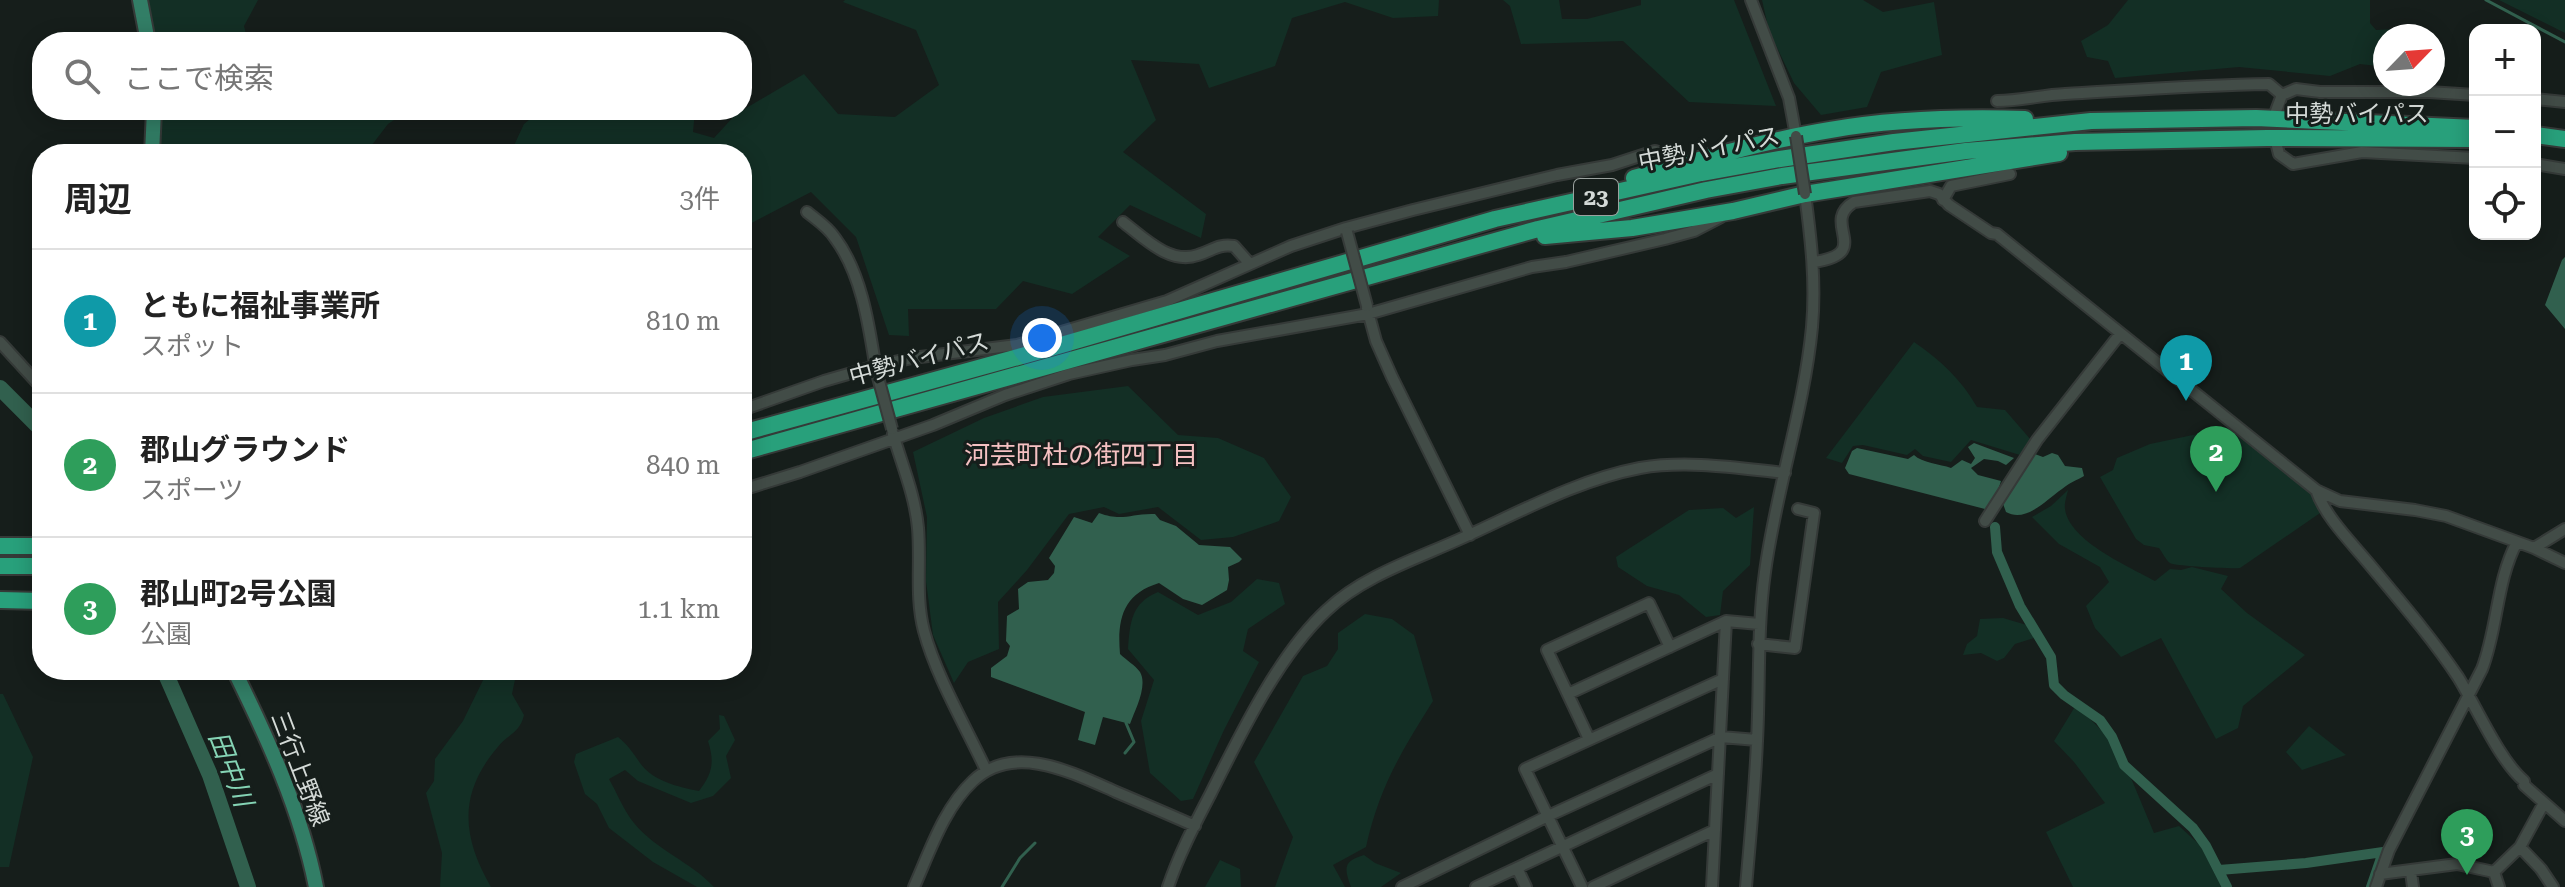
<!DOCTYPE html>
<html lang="ja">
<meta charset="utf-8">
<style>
body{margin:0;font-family:"Roboto Serif","Noto Sans JP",serif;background:#f2f2f2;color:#222}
.controls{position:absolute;right:24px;top:24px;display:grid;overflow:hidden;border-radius:16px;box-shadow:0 4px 20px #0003}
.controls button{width:72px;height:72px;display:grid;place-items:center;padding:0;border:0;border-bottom:2px solid #e0e0e0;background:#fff;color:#222;font:40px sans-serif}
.compass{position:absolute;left:2373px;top:24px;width:72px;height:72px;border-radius:50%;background:#fff;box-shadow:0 4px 20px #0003;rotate:65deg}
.you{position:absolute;left:1042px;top:338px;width:28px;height:28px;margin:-20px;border:6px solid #fff;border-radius:50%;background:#1a73e8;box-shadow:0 0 0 12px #1a73e833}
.badge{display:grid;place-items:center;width:52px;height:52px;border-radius:50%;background:#db2777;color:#fff;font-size:26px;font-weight:700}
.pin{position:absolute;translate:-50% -66px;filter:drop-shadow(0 2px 4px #0008)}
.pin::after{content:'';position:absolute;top:42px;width:28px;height:24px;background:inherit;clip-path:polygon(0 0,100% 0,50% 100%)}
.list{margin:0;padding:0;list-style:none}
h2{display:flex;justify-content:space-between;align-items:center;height:104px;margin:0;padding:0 32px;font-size:34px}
h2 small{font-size:26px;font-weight:400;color:#767676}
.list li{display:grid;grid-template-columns:52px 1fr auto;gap:24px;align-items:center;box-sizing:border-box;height:144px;padding:0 32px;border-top:2px solid #e0e0e0}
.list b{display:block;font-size:30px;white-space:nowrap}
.list p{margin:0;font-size:26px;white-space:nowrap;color:#767676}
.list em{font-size:26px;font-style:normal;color:#767676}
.icon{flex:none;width:44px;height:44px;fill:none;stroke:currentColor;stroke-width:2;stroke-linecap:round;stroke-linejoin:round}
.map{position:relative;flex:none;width:2565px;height:887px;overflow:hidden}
.search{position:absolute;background:#fff;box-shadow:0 4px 20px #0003;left:32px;top:32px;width:720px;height:88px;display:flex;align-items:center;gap:20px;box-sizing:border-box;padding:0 28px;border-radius:32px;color:#767676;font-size:30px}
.panel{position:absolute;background:#fff;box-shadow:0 4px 20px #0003;left:32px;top:144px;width:720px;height:536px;border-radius:32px}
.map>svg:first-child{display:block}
.green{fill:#132f25}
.water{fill:#31604e}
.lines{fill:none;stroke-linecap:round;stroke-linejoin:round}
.stream{stroke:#31604e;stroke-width:3}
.canal{stroke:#31604e;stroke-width:10}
.river{stroke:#31604e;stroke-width:16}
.minor-casing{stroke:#353a38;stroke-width:14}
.major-casing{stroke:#353a38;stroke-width:18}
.highway-casing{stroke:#353a38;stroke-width:20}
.minor{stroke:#424c47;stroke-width:10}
.major{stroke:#327e66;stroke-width:14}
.highway{stroke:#28a07b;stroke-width:16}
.minor-bridge-casing{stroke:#353a38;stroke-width:14;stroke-linecap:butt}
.minor-bridge{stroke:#424c47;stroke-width:10}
.labels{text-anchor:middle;stroke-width:6;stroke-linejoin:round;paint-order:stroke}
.shield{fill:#161e1b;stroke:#9ba29f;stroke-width:2}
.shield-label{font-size:22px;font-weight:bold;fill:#d4dad7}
.street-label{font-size:24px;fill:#d4dad7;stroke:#161e1b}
.neighbourhood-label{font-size:26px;fill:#f5c1c2;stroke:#161e1b}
.water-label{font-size:26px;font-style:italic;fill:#85d4b5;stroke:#161e1b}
</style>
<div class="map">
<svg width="2565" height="887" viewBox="0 0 2565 887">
<rect width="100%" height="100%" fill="#161e1b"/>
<!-- green -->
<path class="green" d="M 147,0 L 258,0 L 244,26 L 247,38 L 253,42 L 156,42 Z
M 845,0 L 1439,0 L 1438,16 L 1393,18 L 1345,2 L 1292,18 L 1275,66 L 1209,88 L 1199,64 L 1131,60 L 1156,120 L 1123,152 L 1206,214 L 1201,238 L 1130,205 L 1098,237 L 1130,256 L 1072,294 L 1023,281 L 996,309 L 908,309 L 909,336 L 889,335 L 856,237 L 811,192 L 742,228 L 742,154 L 510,154 L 524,124 L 541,110 L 695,110 L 693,132 L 714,138 L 736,114 L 804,74 L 838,114 L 895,117 L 939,85 L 916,30 L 843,2 Z
M 1503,0 L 1559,0 L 1562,19 L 1587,19 L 1641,5 L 1641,0 L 1734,0 L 1776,106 L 1689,102 L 1623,41 L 1521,44 L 1510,6 Z
M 1762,0 L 1863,0 L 1883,12 L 1934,2 L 1942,55 L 1881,72 L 1867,107 L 1821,115 L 1794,83 L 1769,31 Z
M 2128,0 L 2370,0 L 2370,23 L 2376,30 L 2393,29 L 2405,36 L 2385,36 L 2385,67 L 2360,64 L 2330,76 L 2239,67 L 2115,78 L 2108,61 L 2087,57 L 2081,41 L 2108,25 Z
M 2499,0 L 2565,0 L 2565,33 Z
M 161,110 L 409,110 L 388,124 L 365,154 L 160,154 Z
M 1914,342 C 1940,360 1961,379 1977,407 L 2005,410 L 2031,440 L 2020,455 L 1971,440 L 1951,462 L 1923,456 L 1915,449 L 1907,455 L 1863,445 L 1853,446 L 1842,463 L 1826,458 Z
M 1128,386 L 1178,435 L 1218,438 L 1264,458 L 1291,497 L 1279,521 L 1233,537 L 1201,540 L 1158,507 L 1119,514 L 1104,507 L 1069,514 L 1027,570 L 998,602 L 999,649 L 968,662 L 954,683 L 933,635 L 926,581 L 927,517 L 913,452 L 984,418 L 1043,397 Z
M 2231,427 L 2312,493 L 2323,511 L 2240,568 C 2232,569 2173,566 2170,563 C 2166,560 2162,552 2159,548 L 2144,545 L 2136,539 L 2100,477 L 2113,470 L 2117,458 L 2150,444 Z
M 2068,490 C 2067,495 2064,503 2065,509 C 2069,541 2130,567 2155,581 L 2170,569 L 2181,570 L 2192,567 L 2228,576 L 2221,589 L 2247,613 L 2305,655 L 2243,706 L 2238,728 L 2216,739 L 2161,638 L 2121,657 L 2095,628 L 2086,606 L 2109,582 L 2100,567 L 2059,544 L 2032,517 L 2051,506 Z
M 1754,507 L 1750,565 L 1723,591 L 1720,615 L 1706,617 L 1679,595 L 1647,586 L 1618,567 L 1616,557 L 1689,510 L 1723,508 L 1736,518 Z
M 1257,579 L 1279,583 L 1285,604 L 1248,629 L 1243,651 L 1259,662 L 1224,730 L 1193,799 L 1181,801 L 1150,773 L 1141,721 L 1154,680 L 1128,649 C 1130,623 1131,603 1158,592 L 1198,615 L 1231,602 Z
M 1365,614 L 1392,619 L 1414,635 L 1433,701 C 1401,752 1379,788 1366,847 L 1333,865 L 1345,887 L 1275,887 L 1293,837 L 1254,762 L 1303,676 L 1327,666 L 1338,649 L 1338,633 Z
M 2003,618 L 2030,626 L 2034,638 L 2015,644 L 2004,658 L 1997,661 L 1981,653 L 1963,655 L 1967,644 L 1977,636 L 1980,619 Z
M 488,670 L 517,670 L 512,694 L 524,715 C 520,733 508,734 497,748 C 458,794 462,837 491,887 L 440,887 L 442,853 L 426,793 L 434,781 L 435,759 L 463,721 Z
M 0,694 L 3,694 L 33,757 L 9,867 L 0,867 Z
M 2076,705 L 2118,747 L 2154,833 L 2179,826 L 2202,847 L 2223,887 L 2073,887 L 2046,832 L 2105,803 L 2074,762 L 2054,741 Z
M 719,715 L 724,716 L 735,740 L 726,756 L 731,778 L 713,796 L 691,803 L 638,781 L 625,770 L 609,779 C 617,793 624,811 634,823 C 656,850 691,862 714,887 L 697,887 L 653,862 L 609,828 L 597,804 L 585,794 L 574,762 L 576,754 L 618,737 C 628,745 633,753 640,763 C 653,781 678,787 699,791 C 712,774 715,763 708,741 L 720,729 Z
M 2309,726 L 2346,755 L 2302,770 L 2286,752 Z
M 1364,855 L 1375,863 L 1401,873 L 1381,887 L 1351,887 C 1344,868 1343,861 1364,855 Z
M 1220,860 L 1240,869 L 1241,887 L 1205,887 Z"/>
<!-- water -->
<path class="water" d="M 2565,257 L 2565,329 L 2545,305 L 2562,260 Z
M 1974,443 L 2014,458 L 2006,465 L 1998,461 L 1984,459 L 1971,468 L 1978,475 L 2001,481 L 1997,493 L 1985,509 L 1849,474 L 1845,468 L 1852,451 L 1857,448 L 1908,459 L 1914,455 C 1922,463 1940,464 1951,468 L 1962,460 L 1971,464 L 1975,458 L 1968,447 Z
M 2032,453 L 2043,457 L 2052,453 L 2058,455 L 2065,466 L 2082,468 L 2084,476 C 2077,480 2069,483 2062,489 C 2046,500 2026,523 2006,512 L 2002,501 Z
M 1099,513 C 1123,522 1131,513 1155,514 L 1160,520 L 1176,526 L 1199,545 L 1230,547 L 1242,559 L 1239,562 L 1228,567 L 1229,580 L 1227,590 L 1202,605 L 1183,599 L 1159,583 C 1123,594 1117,619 1120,654 C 1126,660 1135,665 1140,672 C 1148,686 1135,710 1130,724 L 1103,717 L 1095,745 L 1078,740 L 1085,712 L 991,677 L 991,668 L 1007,656 L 1010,646 L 1006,641 L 1007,616 L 1019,609 L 1018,589 L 1028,582 L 1048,580 L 1054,573 L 1055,566 L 1049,558 L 1074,517 L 1092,523 Z"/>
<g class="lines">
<!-- stream -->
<path class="stream" d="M 2486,0 L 2565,42
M 1125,753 L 1134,742 L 1126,723
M 1002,887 L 1020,858 L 1035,843"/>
<!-- canal -->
<path class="canal" d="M 1995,527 L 1997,552 L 2020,606 L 2051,657 L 2054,685 L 2064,695 L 2100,720 L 2112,737 L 2124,765 L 2193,828 L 2206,846 L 2227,887
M 2219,870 L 2306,863 L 2383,852 L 2371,887"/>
<!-- river -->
<path class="river" d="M 0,388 L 42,430
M 164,670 L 210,775 L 248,887"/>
<!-- minor casing -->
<g class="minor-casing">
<path id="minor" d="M 1751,0 L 1789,98 L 1796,136
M 2535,99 L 2565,102
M 1997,101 C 2020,101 2042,95 2065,94 C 2133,90 2201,85 2269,84 L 2282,95
M 2276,111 L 2282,95 L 2296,89 L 2320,92 L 2429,92 L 2475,95
M 2276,142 L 2279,154 L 2293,164 L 2362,152 L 2475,158
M 2535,164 L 2565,169
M 1943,200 L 1951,186 L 2010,174
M 807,212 C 817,220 828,227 835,238 C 862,274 869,326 876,370
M 1123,222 C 1144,238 1170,265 1198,255 C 1214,250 1217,244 1234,246 L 1250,264
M 1814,262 C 1875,253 1819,223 1854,202 L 1930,191 L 1939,194 L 1949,205 L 1991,233 L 1997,234 L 2316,490 L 2340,501 L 2415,510 L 2446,516 L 2534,548 L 2565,563
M 1367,308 L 1376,341 L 1392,377 L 1470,535
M 0,342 L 42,388
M 742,410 L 824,381 L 876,366 L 912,358 L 1017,345 L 1167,301 L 1291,246 L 1346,228 L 1413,210 L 1557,175 L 1612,165 L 1655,151 L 1665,154 L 1683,165
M 893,434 C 902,465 915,495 918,528 C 921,563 915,597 924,631 C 936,676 966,727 986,770
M 742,490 L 800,472 L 933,425 L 1005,395 L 1069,374 L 1132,360 L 1165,355 L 1217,341 L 1368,314 L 1532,267 L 1566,262 L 1665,239 L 1694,231 L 1721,217
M 2316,490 C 2326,518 2351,542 2370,565 C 2400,601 2432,638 2458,677 C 2476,706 2499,760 2524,781 L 2524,785 L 2565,821
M 1985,521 L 2037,440 L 2120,334
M 2534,548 L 2565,529
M 1758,644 L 1795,648 L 1814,513 L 1798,509
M 1568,694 L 1726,621 L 1759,624
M 1589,739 L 1547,650 L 1649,603 L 1670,647
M 2520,847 L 2541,869 L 2553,887
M 1517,868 L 1526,887
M 2411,872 L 2413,887
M 2494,872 L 2499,887
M 2380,874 L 2457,864 L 2494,872 L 2520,847 L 2544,803
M 914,887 C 930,851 944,808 973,781 C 1014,742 1073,773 1116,792 C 1142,803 1168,814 1195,826
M 1168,887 C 1179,854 1195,824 1211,793 C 1240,735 1279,654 1327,610 C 1363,576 1416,559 1460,539 C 1518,513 1577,480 1640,468 C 1688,460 1737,468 1785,473
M 1402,887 L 1548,816 L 1721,737 L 1757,740
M 1476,887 L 1718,774
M 1582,887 L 1525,769 L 1723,679
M 1593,887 L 1715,830
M 1712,887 L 1726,621
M 1746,887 C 1750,839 1755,790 1757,741 C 1760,685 1757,628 1765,572 C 1776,489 1804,410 1812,327 C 1816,282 1811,239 1805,194
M 2376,887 L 2389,850 L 2482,669 C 2498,628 2496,581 2517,542"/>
</g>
<!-- major casing -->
<g class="major-casing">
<path id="major" d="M 140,0 L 148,42
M 152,154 L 154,110
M 234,670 C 268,739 301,811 316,887"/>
</g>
<!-- highway casing -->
<g class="highway-casing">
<path id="highway" d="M 2535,135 L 2565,139
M 1634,178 C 1699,160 1763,141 1830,130 C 1893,119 1960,117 2025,119
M 1545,236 L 1632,228 L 1733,211 L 1805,194 L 2059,153
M 742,433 L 1051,348 L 1495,219 L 1701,173 L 1780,159 L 1894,142 L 2091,121 L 2256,118 L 2475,128
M 742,452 L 1538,229 L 1706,190 L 1782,176 L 1966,151 L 2075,142 L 2267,138 L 2475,139
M 0,546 L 42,546
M 0,566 L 42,566
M 0,600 L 42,601"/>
</g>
<!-- minor -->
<use href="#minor" class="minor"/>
<!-- major -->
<use href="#major" class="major"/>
<!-- highway -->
<use href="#highway" class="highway"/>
<!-- minor-bridge casing -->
<g class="minor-bridge-casing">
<path id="minor-bridge" d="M 1796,136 L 1805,194
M 1347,232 L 1367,306
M 876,370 L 892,429"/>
</g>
<!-- minor-bridge -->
<use href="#minor-bridge" class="minor-bridge"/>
</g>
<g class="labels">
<!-- shield labels -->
<rect class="shield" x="1574" y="179" width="44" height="36" rx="6"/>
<g class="shield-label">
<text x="1596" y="205">23</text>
</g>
<!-- street labels -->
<g class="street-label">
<text x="2357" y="122">中勢バイパス</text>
<text transform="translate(1709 149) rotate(-11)" y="8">中勢バイパス</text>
<text transform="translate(919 359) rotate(-15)" y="8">中勢バイパス</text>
<text transform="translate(300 769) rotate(69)" y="8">三行上野線</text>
</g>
<!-- neighbourhood labels -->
<g class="neighbourhood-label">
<text x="1081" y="464">河芸町杜の街四丁目</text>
</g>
<!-- water labels -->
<g class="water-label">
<text transform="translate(231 769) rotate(69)" y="9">田中川</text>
</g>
</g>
</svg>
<div class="controls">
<button>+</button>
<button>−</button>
<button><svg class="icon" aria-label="locate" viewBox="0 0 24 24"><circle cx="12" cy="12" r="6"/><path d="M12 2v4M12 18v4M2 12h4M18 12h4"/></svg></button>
</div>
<svg class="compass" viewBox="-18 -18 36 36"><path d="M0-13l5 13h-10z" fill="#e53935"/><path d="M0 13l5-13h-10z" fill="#767676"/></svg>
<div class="you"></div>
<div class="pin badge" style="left:2186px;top:401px;background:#0f9aa8">1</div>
<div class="pin badge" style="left:2216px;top:492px;background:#2e9e5b">2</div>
<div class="pin badge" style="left:2467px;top:875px;background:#2e9e5b">3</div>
<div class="search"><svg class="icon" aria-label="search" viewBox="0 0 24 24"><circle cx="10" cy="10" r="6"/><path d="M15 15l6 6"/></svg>ここで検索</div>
<section class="panel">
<h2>周辺<small>3件</small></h2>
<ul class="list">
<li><span class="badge" style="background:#0f9aa8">1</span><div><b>ともに福祉事業所</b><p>スポット</p></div><em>810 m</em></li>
<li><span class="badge" style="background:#2e9e5b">2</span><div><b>郡山グラウンド</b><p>スポーツ</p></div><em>840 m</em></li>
<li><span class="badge" style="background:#2e9e5b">3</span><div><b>郡山町2号公園</b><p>公園</p></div><em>1.1 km</em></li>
</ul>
</section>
</div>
